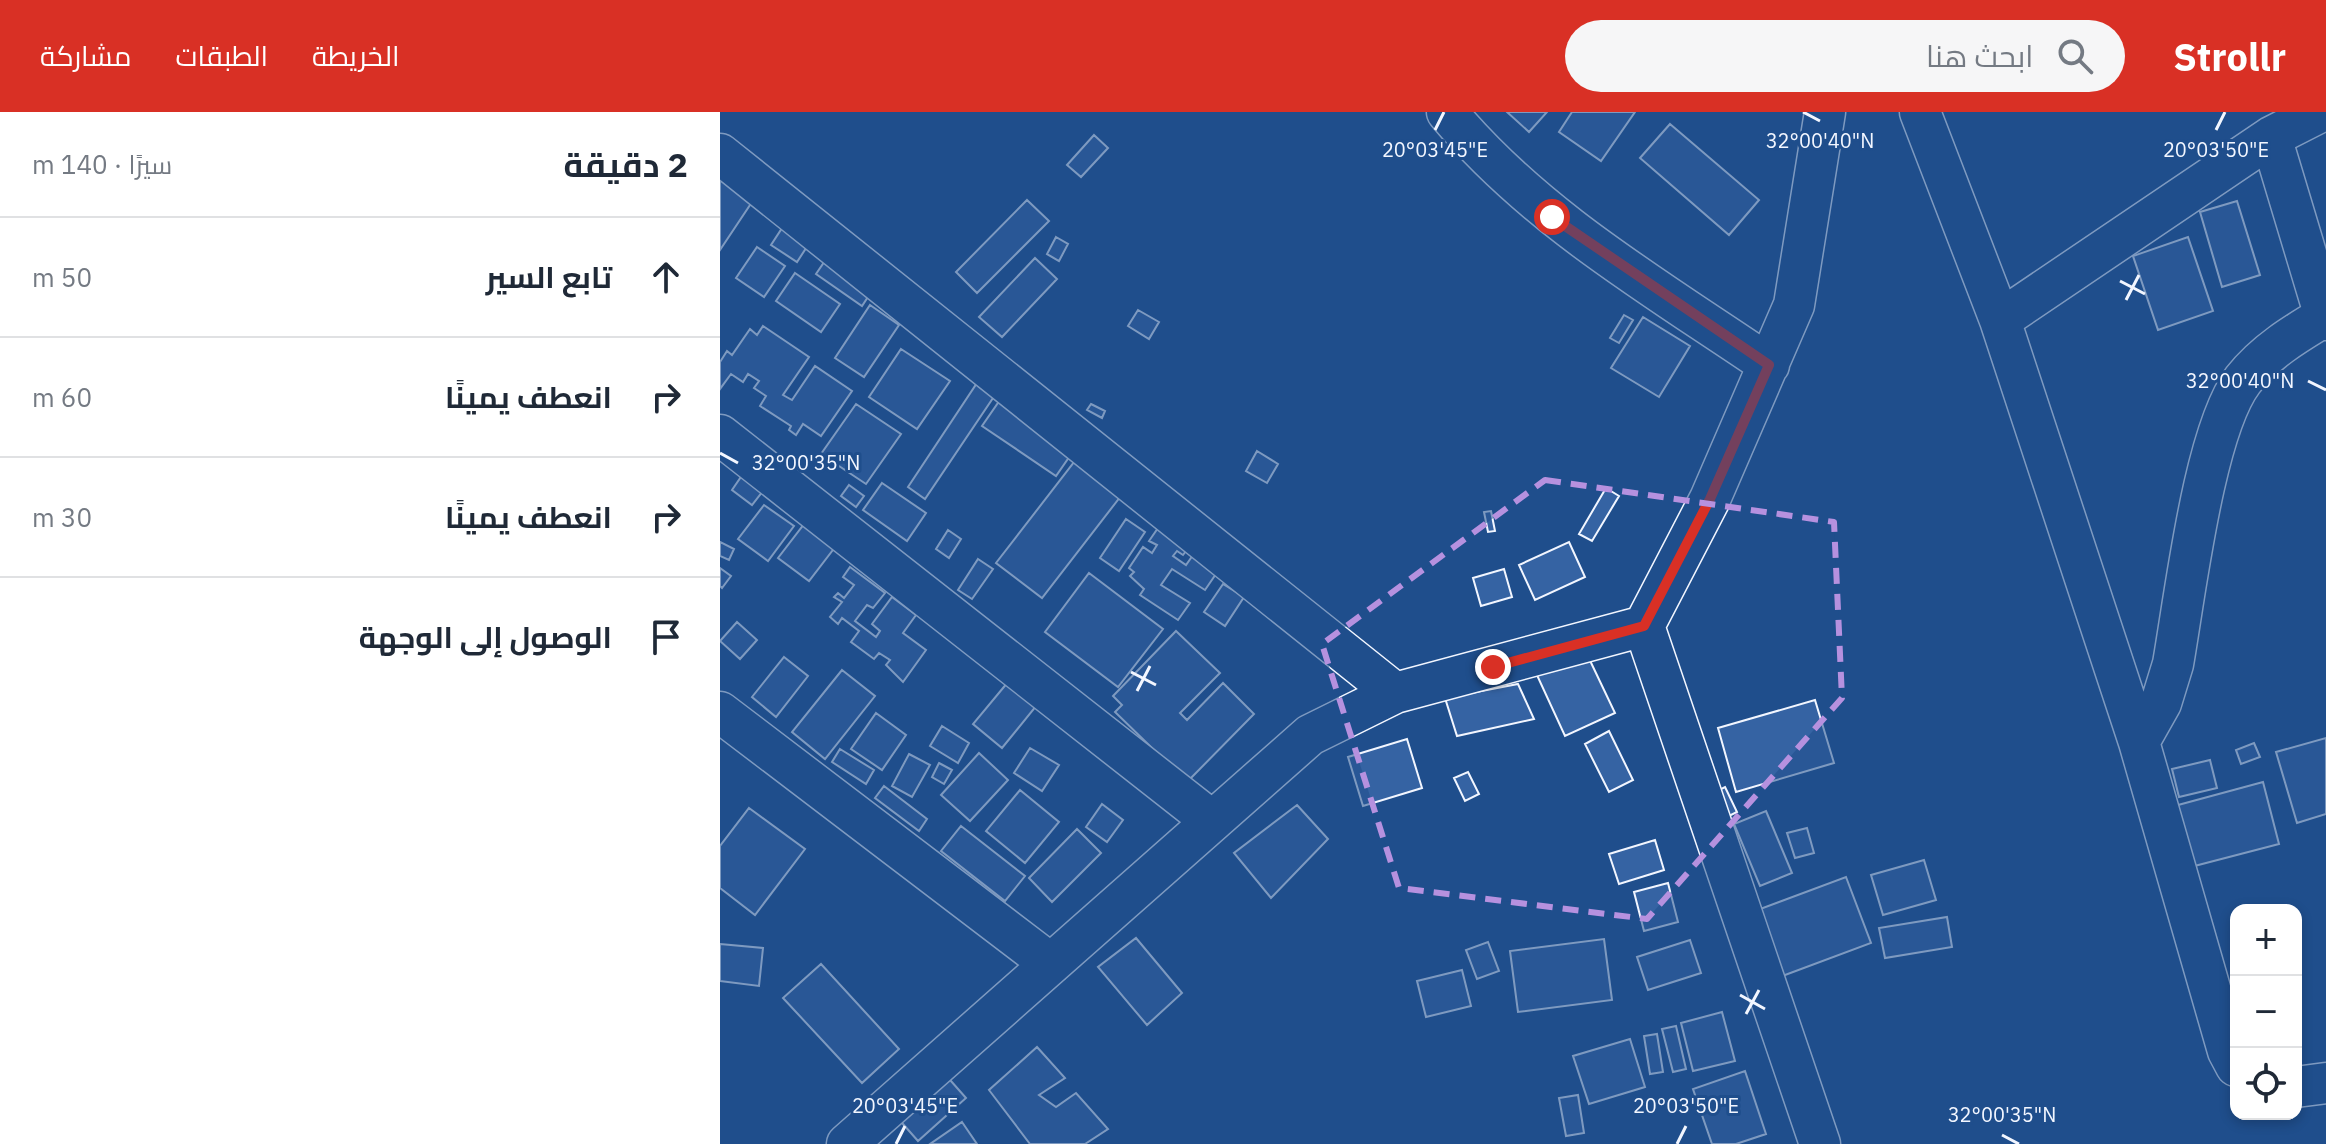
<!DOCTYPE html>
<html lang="ar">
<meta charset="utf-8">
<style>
body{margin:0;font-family:"IBM Plex Sans",Cairo,sans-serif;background:#f6f6f7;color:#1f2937;direction:rtl}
.controls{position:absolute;right:24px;bottom:24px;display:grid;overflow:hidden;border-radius:16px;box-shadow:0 4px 12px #0003}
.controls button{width:72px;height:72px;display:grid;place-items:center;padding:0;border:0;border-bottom:2px solid #e0e1e3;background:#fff;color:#1f2937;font:40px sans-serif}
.stop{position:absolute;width:24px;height:24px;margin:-18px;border:6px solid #d93025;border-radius:50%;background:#fff}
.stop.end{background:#d93025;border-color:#fff;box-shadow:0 2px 8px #0008}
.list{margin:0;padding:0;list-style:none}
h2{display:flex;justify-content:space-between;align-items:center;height:104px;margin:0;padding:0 32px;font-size:34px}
h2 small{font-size:26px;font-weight:400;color:#747a83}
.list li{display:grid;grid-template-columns:52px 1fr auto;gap:24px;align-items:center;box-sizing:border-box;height:120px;padding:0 32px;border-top:2px solid #e0e1e3}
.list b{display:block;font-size:30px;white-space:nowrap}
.list em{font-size:26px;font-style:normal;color:#747a83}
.icon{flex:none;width:44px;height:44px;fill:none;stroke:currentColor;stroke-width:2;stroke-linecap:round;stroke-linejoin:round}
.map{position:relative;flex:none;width:1606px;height:1032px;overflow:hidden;direction:ltr}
header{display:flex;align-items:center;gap:48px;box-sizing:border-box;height:112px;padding:0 40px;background:#d93025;color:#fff}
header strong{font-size:38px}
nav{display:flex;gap:44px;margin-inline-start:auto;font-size:28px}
.search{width:560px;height:72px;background:#f6f6f7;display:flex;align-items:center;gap:20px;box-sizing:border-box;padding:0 28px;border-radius:44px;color:#747a83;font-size:30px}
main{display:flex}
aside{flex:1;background:#fff}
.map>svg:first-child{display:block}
.building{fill:#3563a3;stroke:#f2f6ff;stroke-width:2}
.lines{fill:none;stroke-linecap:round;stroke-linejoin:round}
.minor-casing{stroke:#f2f6ff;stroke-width:43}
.minor{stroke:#1f4e8c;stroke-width:40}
.route{stroke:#d93025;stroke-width:10}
.marked{fill:none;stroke:#b691df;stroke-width:6;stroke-dasharray:16 10;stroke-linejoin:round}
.ticks{fill:none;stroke:#f2f6ff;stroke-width:3}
.ticks-label{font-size:20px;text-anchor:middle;fill:#f2f6ff;stroke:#1f4e8c;stroke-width:6;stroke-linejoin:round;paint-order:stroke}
</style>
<header>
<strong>Strollr</strong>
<div class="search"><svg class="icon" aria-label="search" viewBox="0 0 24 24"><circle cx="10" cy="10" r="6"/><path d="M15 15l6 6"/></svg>ابحث هنا</div>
<nav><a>الخريطة</a><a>الطبقات</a><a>مشاركة</a></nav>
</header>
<main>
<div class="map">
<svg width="1606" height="1032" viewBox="0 0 1606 1032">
<rect width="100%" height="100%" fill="#1f4e8c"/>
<!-- building -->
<path class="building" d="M 787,0 L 827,0 L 809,20 Z
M 852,0 L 915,0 L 881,49 L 839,20 Z
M 950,12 L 1039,88 L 1009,123 L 920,46 Z
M 374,23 L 388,36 L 361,65 L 347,53 Z
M 0,51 L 40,78 L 0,138 Z
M 307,88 L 329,109 L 257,181 L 236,160 Z
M 1517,89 L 1540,163 L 1502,175 L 1480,100 Z
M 68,107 L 94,124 L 77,150 L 51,133 Z
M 336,125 L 348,132 L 339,149 L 327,142 Z
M 1468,125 L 1493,199 L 1438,218 L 1413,144 Z
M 37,135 L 65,154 L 44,185 L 16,166 Z
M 113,137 L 159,168 L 142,194 L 96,162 Z
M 315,146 L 337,167 L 282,225 L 259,205 Z
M 75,161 L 120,192 L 101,220 L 56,189 Z
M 150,193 L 179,213 L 144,265 L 115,246 Z
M 418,198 L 439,210 L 429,227 L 408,214 Z
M 904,203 L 913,208 L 899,231 L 890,226 Z
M 923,205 L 970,234 L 939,285 L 891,256 Z
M 43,214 L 89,245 L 63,283 L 72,288 L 95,254 L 132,279 L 101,324 L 83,312 L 76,323 L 69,318 L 71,314 L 40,294 L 46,284 L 34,276 L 39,269 L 28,262 L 23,270 L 11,262 L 0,277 L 0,250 L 7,239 L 12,243 L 30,217 L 37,223 Z
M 181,237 L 230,269 L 197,317 L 149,285 Z
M 257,271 L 275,283 L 205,387 L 188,375 Z
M 280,288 L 354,338 L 336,364 L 262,314 Z
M 136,292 L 181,322 L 146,372 L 101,342 Z
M 371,292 L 385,299 L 382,306 L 367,298 Z
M 537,339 L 558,352 L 547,371 L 526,359 Z
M 358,345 L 404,380 L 322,486 L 276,451 Z
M 25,359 L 46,375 L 32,393 L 12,378 Z
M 162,371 L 206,401 L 187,429 L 143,398 Z
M 129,373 L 144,384 L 136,395 L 121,384 Z
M 886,376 L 899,384 L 872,429 L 859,422 Z
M 44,393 L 74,414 L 48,449 L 18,427 Z
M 771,399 L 775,419 L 768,420 L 764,400 Z
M 88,407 L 119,430 L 89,469 L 58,446 Z
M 406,407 L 425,420 L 399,459 L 380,446 Z
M 438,416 L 466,439 L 463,443 L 457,439 L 453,444 L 466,453 L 473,443 L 498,459 L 485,478 L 452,457 L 441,473 L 470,491 L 458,508 L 420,483 L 424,477 L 410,464 L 414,460 L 409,456 L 423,435 L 432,441 L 437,433 L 429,429 Z
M 228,418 L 241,427 L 229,446 L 216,437 Z
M 0,430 L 14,437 L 9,448 L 0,444 Z
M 849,430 L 865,465 L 815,488 L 799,453 Z
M 258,447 L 273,457 L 252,487 L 238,478 Z
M 130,455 L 165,481 L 153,496 L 147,493 L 135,509 L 156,525 L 160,519 L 152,512 L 172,485 L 196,503 L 183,521 L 206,538 L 183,570 L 166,553 L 170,548 L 159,541 L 154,547 L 131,530 L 139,519 L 122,506 L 118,512 L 110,505 L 122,490 L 114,485 L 118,481 L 124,486 L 134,473 L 123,465 Z
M 0,456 L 11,464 L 2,476 L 0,474 Z
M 784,457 L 792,485 L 761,494 L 753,466 Z
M 369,461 L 443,517 L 398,575 L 325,520 Z
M 503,472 L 524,485 L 505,514 L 484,500 Z
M 17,510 L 37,528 L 20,547 L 0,529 Z
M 456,519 L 500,561 L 460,601 L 467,608 L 503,571 L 534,602 L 467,670 L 395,600 L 402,593 L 393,584 Z
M 865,538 L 895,601 L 845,624 L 816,561 Z
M 64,545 L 88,564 L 56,605 L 32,585 Z
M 122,558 L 155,584 L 105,647 L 72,620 Z
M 288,570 L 317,593 L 282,636 L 253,612 Z
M 798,572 L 814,607 L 737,624 L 725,586 Z
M 1095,588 L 1114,651 L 1016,680 L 998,616 Z
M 156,601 L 186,623 L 162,658 L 131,637 Z
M 222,614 L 249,631 L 238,651 L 210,634 Z
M 889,619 L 913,668 L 889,680 L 865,632 Z
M 1606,626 L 1606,702 L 1577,711 L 1556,640 Z
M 687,627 L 702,676 L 643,694 L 628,645 Z
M 1534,631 L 1540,645 L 1521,652 L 1516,638 Z
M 310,636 L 339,653 L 322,679 L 294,661 Z
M 120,637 L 154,658 L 146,672 L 112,650 Z
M 259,641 L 288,668 L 250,709 L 221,683 Z
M 189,642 L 210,653 L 192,685 L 172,674 Z
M 1490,648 L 1497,676 L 1459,685 L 1452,657 Z
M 219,651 L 232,658 L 224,672 L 212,665 Z
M 748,660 L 759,682 L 745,689 L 734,666 Z
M 1543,670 L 1559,732 L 1463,757 L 1447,696 Z
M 164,674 L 207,707 L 199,719 L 155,686 Z
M 1005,675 L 1017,700 L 1003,707 L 991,682 Z
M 300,678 L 339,710 L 305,751 L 266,719 Z
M 382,692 L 403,708 L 387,730 L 366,715 Z
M 577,693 L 608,727 L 551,786 L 514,741 Z
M 29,696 L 85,737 L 35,803 L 0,776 L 0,734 Z
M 1046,699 L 1072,761 L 1040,774 L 1014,712 Z
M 241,714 L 305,764 L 285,789 L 221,739 Z
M 1087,716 L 1094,741 L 1075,746 L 1067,721 Z
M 357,717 L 381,741 L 332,790 L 309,766 Z
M 935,728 L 944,758 L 899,772 L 889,742 Z
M 1204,748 L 1216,788 L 1163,803 L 1151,763 Z
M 1126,765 L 1151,831 L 1057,866 L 1032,800 Z
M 948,771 L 958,810 L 924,819 L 914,780 Z
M 1227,805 L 1232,835 L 1165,846 L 1159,816 Z
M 416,826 L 462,881 L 427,913 L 378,855 Z
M 884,827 L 892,888 L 798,900 L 790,839 Z
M 970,828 L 981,861 L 928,878 L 917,845 Z
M 768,830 L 779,859 L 757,867 L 746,838 Z
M 0,832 L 43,836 L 39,874 L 0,869 Z
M 101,852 L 179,937 L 142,971 L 63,886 Z
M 742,858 L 751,894 L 706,905 L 697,869 Z
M 1002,900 L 1015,949 L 973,959 L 961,911 Z
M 956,914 L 966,957 L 953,960 L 942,917 Z
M 937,922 L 943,960 L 930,962 L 924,924 Z
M 910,927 L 925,975 L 869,992 L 853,944 Z
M 317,935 L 345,966 L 319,983 L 336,995 L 356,981 L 388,1017 L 365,1032 L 310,1032 L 269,978 Z
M 1025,959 L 1046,1022 L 1016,1032 L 992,1032 L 973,977 Z
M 223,960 L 246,986 L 198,1029 L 175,1003 Z
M 858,983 L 864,1021 L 846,1024 L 839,986 Z
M 242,1010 L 257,1032 L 210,1032 Z"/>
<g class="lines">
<!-- minor casing -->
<g class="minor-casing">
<path id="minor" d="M 727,0 C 815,106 936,176 1049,253
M 1200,0 L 1280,208 L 1419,630 L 1508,939 L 1516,954
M 1551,25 L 1606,208
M 0,42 L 675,581
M 1280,208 L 1551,25 L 1600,0
M 0,323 L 492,709
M 924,514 L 1100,1032
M 0,600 L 331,852
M 1419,630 L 1441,591 L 1453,552 C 1465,484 1484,319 1523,268 C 1545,240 1575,222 1605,204
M 1576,975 L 1606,971
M 127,1032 L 590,623 L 675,581 L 924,514 L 990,387 L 1074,193 L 1105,0"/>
</g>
<!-- minor -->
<use href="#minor" class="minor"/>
</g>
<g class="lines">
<!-- route -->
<path class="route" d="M 773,555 L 924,514 L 990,387 L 1049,253 L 832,105"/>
</g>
<!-- marked area -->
<path d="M0 0H1606V1032H0ZM 825,368 L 1114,410 L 1122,586 L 927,807 L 679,776 L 602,532 Z" fill="#1f4e8c" fill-opacity=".55" fill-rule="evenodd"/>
<path class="marked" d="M 825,368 L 1114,410 L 1122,586 L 927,807 L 679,776 L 602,532 Z"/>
<!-- ticks -->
<path class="ticks" d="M 1083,0 L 1100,9M 715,18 L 724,0M 1496,18 L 1505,0M 1400,169 L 1425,182M 1406,188 L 1419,163M 1588,269 L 1606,278M 0,341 L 18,351M 411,560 L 436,573M 417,579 L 430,554M 1020,883 L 1045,897M 1026,902 L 1039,878M 1282,1023 L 1299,1032M 176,1032 L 185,1014M 957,1032 L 966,1014"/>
<g class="ticks-label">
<text x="1100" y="36">32°00'40"N</text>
<text x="715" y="45">20°03'45"E</text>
<text x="1496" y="45">20°03'50"E</text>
<text x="1520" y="276">32°00'40"N</text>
<text x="86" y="358">32°00'35"N</text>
<text x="185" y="1001">20°03'45"E</text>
<text x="966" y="1001">20°03'50"E</text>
<text x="1282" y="1010">32°00'35"N</text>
</g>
</svg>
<div class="controls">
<button>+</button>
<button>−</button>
<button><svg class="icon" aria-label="locate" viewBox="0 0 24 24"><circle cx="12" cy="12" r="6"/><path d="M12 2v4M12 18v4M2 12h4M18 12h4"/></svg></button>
</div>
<div class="stop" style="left:832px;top:105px"></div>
<div class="stop end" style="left:773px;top:555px"></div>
</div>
<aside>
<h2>2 دقيقة<small>سيرًا · 140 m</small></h2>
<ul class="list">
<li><svg class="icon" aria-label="ahead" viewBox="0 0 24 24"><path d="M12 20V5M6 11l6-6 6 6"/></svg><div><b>تابع السير</b></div><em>50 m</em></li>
<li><svg class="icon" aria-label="right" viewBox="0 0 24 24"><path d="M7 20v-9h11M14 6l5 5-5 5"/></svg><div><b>انعطف يمينًا</b></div><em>60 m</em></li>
<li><svg class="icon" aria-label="right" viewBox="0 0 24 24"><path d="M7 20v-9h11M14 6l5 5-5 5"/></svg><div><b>انعطف يمينًا</b></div><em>30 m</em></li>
<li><svg class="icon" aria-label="arrive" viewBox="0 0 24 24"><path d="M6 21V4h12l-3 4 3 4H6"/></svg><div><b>الوصول إلى الوجهة</b></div></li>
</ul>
</aside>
</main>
